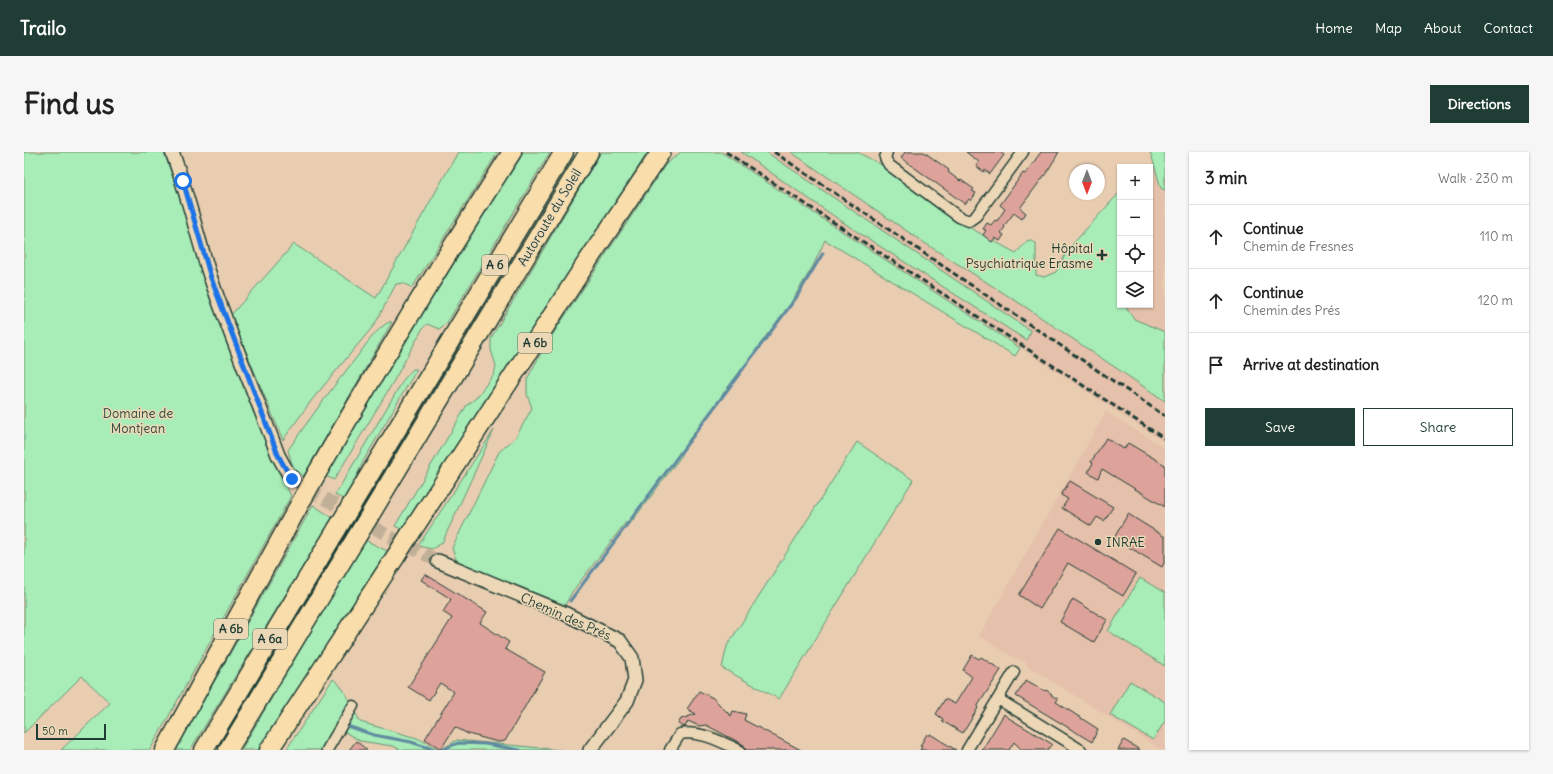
<!DOCTYPE html>
<meta charset="utf-8">
<style>
body{margin:0;font-family:Delius,sans-serif;background:#f6f6f6;color:#222}
.controls{position:absolute;right:12px;top:12px;display:grid;overflow:hidden;border-radius:0px;box-shadow:0 1px 3px #0004}
.controls button{width:36px;height:36px;display:grid;place-items:center;padding:0;border:0;border-bottom:1px solid #e0e0e0;background:#fff;color:#222;font:20px sans-serif}
.compass{position:absolute;left:1045px;top:12px;width:36px;height:36px;border-radius:50%;background:#fff;box-shadow:0 1px 3px #0004;rotate:180deg}
.scale{position:absolute;left:12px;bottom:10px;width:70px;box-sizing:border-box;padding-left:4px;border:2px solid #1f3d34;border-top:0;font-size:11px;line-height:14px;white-space:nowrap;color:#1f3d34;-webkit-text-stroke:3px #ecd7b6;paint-order:stroke}
.stop{position:absolute;width:12px;height:12px;margin:-9px;border:3px solid #1a73e8;border-radius:50%;background:#fff}
.stop.end{background:#1a73e8;border-color:#fff;box-shadow:0 1px 4px #0008}
.list{margin:0;padding:0;list-style:none}
h2{display:flex;justify-content:space-between;align-items:center;height:52px;margin:0;padding:0 16px;font-size:17px}
h2 small{font-size:13px;font-weight:400;color:#767676}
.list li{display:grid;grid-template-columns:26px 1fr auto;gap:12px;align-items:center;box-sizing:border-box;height:64px;padding:0 16px;border-top:1px solid #e0e0e0}
.list b{display:block;font-size:15px;white-space:nowrap}
.list p{margin:0;font-size:13px;white-space:nowrap;color:#767676}
.list em{font-size:13px;font-style:normal;color:#767676}
.actions{display:flex;gap:8px;padding:12px 16px}
.actions a{flex:1;padding:9px 0;border:1px solid #1f3d34;border-radius:0px;text-align:center;font-size:14px;color:#1f3d34}
.actions .main{background:#1f3d34;color:#fff}
.icon{flex:none;width:22px;height:22px;fill:none;stroke:currentColor;stroke-width:2;stroke-linecap:round;stroke-linejoin:round}
.map{position:relative;flex:none;width:1141px;height:598px;overflow:hidden;border-radius:0px}
header{display:flex;align-items:center;gap:24px;box-sizing:border-box;height:56px;padding:0 20px;background:#1f3d34;color:#fff}
header strong{font-size:19px}
nav{display:flex;gap:22px;margin-inline-start:auto;font-size:14px}
.intro{display:flex;align-items:center;justify-content:space-between;box-sizing:border-box;height:96px;padding:0 24px}
h1{margin:0;font-size:28px}
.button{padding:10px 18px;border-radius:0px;background:#1f3d34;color:#fff;font-size:14px;font-weight:700}
main{display:flex;gap:24px;padding:0 24px}
aside{flex:1;background:#fff;border-radius:0px;box-shadow:0 1px 3px #0004}
.map>svg:first-child{display:block}
.built{fill:#e5c0aa}
.green{fill:#a8ecb7;stroke:#649476}
.lines{fill:none;stroke-linecap:round;stroke-linejoin:round}
.stream{stroke:#608aa0;stroke-width:3}
.building{fill:#dda39b;stroke:#1f3d34}
.tertiary-tunnel{stroke:#c1b098;stroke-width:13;stroke-dasharray:13 6;stroke-linecap:butt}
.minor-casing{stroke:#1f3d34;stroke-width:13}
.tertiary-casing{stroke:#1f3d34;stroke-width:16}
.motorway-casing{stroke:#1f3d34;stroke-width:21}
.minor{stroke:#ecd7b6;stroke-width:10}
.tertiary{stroke:#ecd7b6;stroke-width:13}
.motorway{stroke:#f9deab;stroke-width:18}
.rail{stroke:#1f3d34;stroke-width:3;stroke-dasharray:6 3;stroke-linecap:butt}
.motorway-bridge-casing{stroke:#1f3d34;stroke-width:21;stroke-linecap:butt}
.motorway-bridge{stroke:#f9deab;stroke-width:18}
.route{stroke:#1a73e8;stroke-width:5}
.poi-dot{fill:#1f3d34;stroke:#ecd7b6;stroke-width:1.5}
.labels{text-anchor:middle;stroke-width:3;stroke-linejoin:round;paint-order:stroke}
.shield{fill:#ecd7b6;stroke:#5c6b5b;stroke-width:1}
.shield-label{font-size:12px;font-weight:bold;fill:#1f3d34}
.street-label{font-size:13px;fill:#1f3d34;stroke:#ecd7b6}
.poi-label{font-size:13px;fill:#1f3d34;stroke:#ecd7b6;text-anchor:end}
.park-label{font-size:13px;fill:#2d4e41;stroke:#ecd7b6}
</style>
<header>
<strong>Trailo</strong>
<nav><a>Home</a><a>Map</a><a>About</a><a>Contact</a></nav>
</header>
<div class="intro"><h1>Find us</h1><a class="button">Directions</a></div>
<main>
<div class="map">
<svg width="1141" height="598" viewBox="0 0 1141 598">
<rect width="100%" height="100%" fill="#e9cdb1"/>
<filter id="ink" filterUnits="userSpaceOnUse"><feTurbulence type="fractalNoise" baseFrequency=".025" numOctaves="2"/><feDisplacementMap in="SourceGraphic" scale="8" xChannelSelector="R" yChannelSelector="G"/><feConvolveMatrix kernelMatrix="1 2 1 2 8 2 1 2 1" color-interpolation-filters="sRGB"/></filter>
<g filter="url(#ink)">
<!-- built -->
<path class="built" d="M 697,0 L 767,0 L 899,90 L 1000,154 L 1141,249 L 1141,291 Z
M 1141,5 L 1141,240 L 1019,158 L 1096,153 L 1126,153 L 1126,19 Z
M 1082,260 L 1141,296 L 1141,598 L 1138,598 L 1002,513 L 1003,511 L 993,505 L 992,507 L 955,484 Z"/>
<!-- green -->
<path class="green" d="M 0,0 L 140,0 L 245,300 L 267,344 L 126,598 L 37,598 L 86,551 L 58,524 L 0,581 Z
M 434,0 L 474,0 L 388,136 L 379,131 L 372,132 L 351,172 L 287,249 L 259,288 L 213,178 L 206,164 L 270,92 L 352,146 Z
M 499,0 L 526,0 L 423,171 L 415,177 L 403,172 L 399,176 L 368,232 L 310,328 L 302,324 L 388,179 Z
M 577,0 L 624,0 L 380,378 L 371,374 L 443,253 L 452,246 L 470,222 L 472,214 L 467,198 L 467,186 Z
M 657,0 L 697,0 L 996,196 L 991,204 L 801,88 L 789,114 L 766,152 L 655,301 L 658,303 L 606,372 L 602,370 L 548,440 L 540,455 L 433,410 L 428,396 L 475,300 L 492,285 L 508,256 L 503,242 L 503,227 L 521,194 L 642,12 Z
M 717,0 L 742,0 L 1007,179 L 1002,188 L 826,75 Z
M 767,0 L 833,0 L 862,15 L 948,77 L 992,101 L 1004,88 L 1012,91 L 1012,123 L 1020,125 L 1032,120 L 1045,96 L 1096,40 L 1096,153 L 1101,153 L 1110,167 L 1141,180 L 1141,249 L 1000,154 L 899,90 Z
M 1125,0 L 1141,0 L 1141,38 L 1137,36 L 1127,2 Z
M 365,170 L 368,170 L 279,325 L 269,316 L 264,298 C 286,266 308,236 332,206 C 341,194 352,177 365,170 Z
M 389,217 L 393,217 L 340,308 L 321,348 L 311,343 L 380,227 Z
M 470,278 L 418,391 L 408,397 L 394,394 Z
M 833,290 L 889,328 L 755,547 L 698,516 L 703,494 Z
M 289,353 L 309,366 L 166,598 L 152,598 Z
M 341,388 L 363,399 L 235,598 L 217,598 Z
M 1116,426 L 1141,441 L 1141,514 L 1084,479 Z
M 309,527 C 321,535 330,557 336,570 L 393,586 L 416,598 L 433,588 L 536,598 L 377,598 L 369,594 L 336,589 L 312,575 L 297,598 L 262,598 Z
M 1106,529 L 1141,550 L 1141,569 L 1129,588 L 1086,563 Z"/>
<g class="lines">
<!-- stream -->
<path class="stream" d="M 546,449 L 772,146 L 799,101
M 323,574 L 350,583 L 387,590 L 411,598
M 418,598 L 434,591 L 461,592 L 496,598"/>
</g>
<!-- building -->
<path class="building" d="M 881,0 L 900,0 L 925,18 L 924,20 L 936,29 L 937,28 L 950,37 L 948,39 L 952,41 L 947,49 L 945,47 L 941,52 L 877,6 Z
M 942,0 L 976,0 L 980,3 L 966,22 L 961,18 L 960,20 L 952,14 L 955,10 Z
M 1017,0 L 1035,0 L 1023,20 L 996,56 L 1002,61 L 998,67 L 990,61 L 980,74 L 981,75 L 977,81 L 980,83 L 976,89 L 971,86 L 968,90 L 959,83 L 962,78 L 959,77 L 963,71 L 967,73 L 971,68 L 973,69 L 981,57 L 976,53 L 999,21 L 1001,22 Z
M 1082,286 L 1100,297 L 1104,291 L 1141,313 L 1141,355 L 1078,317 L 1074,326 L 1064,320 L 1069,311 L 1067,310 Z
M 1046,329 L 1089,355 L 1080,369 L 1073,365 L 1067,374 L 1038,356 L 1044,347 L 1037,343 Z
M 1104,362 L 1141,385 L 1141,409 L 1138,415 L 1090,386 Z
M 1036,376 L 1112,422 L 1099,444 L 1044,411 L 1016,457 L 995,443 Z
M 401,422 L 463,460 L 456,471 L 485,490 L 481,497 L 521,520 L 481,589 L 474,590 L 444,582 L 431,575 L 417,597 L 401,587 L 430,540 L 416,531 L 405,548 L 384,535 L 428,466 L 419,460 L 427,447 L 397,428 Z
M 1049,447 L 1083,468 L 1070,490 L 1036,470 Z
M 948,503 L 955,507 L 957,505 L 977,518 L 953,555 L 954,556 L 939,581 L 918,569 L 919,567 L 912,562 L 921,547 L 931,552 L 948,525 L 939,518 Z
M 1002,528 L 1021,539 L 1022,538 L 1028,542 L 1027,543 L 1034,547 L 1032,550 L 1074,577 L 1068,590 L 992,544 Z
M 675,539 L 689,546 L 707,564 L 709,559 L 722,562 L 720,568 L 777,598 L 721,598 L 720,593 L 682,573 L 675,574 L 664,569 L 661,575 L 654,572 L 657,567 L 672,562 L 663,557 Z
M 980,562 L 983,565 L 1028,592 L 1023,598 L 998,598 L 990,590 L 985,598 L 958,598 Z
M 903,582 L 905,584 L 906,582 L 932,598 L 896,598 L 898,595 L 896,594 Z
M 1100,588 L 1116,598 L 1094,598 Z
M 332,589 L 343,598 L 325,598 Z"/>
<g class="lines">
<!-- tertiary-tunnel -->
<path class="tertiary-tunnel" d="M 268,327 L 361,382 L 414,409"/>
<!-- minor casing -->
<g class="minor-casing">
<path id="minor" d="M 863,0 L 861,6 L 865,13 L 935,65 L 945,69 L 952,64 L 999,0
M 974,547 L 1057,598
M 303,598 L 329,554
M 646,598 L 656,582 C 676,578 697,590 715,598
M 943,598 L 990,520"/>
</g>
<!-- tertiary casing -->
<g class="tertiary-casing">
<path id="tertiary" d="M 148,0 C 164,42 173,85 187,127 C 207,186 232,244 254,303 L 260,314 L 268,327
M 414,409 L 542,462 L 596,489 L 608,506 L 611,528 L 603,549 L 566,598"/>
</g>
<!-- motorway casing -->
<g class="motorway-casing">
<path id="motorway" d="M 293,321 C 355,213 420,106 488,0
M 328,352 L 540,0
M 346,363 L 565,0
M 386,382 L 559,116 L 637,0
M 141,598 L 273,357
M 180,598 L 313,377
M 204,598 L 332,386
M 245,598 L 372,404"/>
</g>
<!-- minor -->
<use href="#minor" class="minor"/>
<!-- tertiary -->
<use href="#tertiary" class="tertiary"/>
<!-- motorway -->
<use href="#motorway" class="motorway"/>
<!-- rail -->
<path class="rail" d="M 702,0 L 1141,287
M 750,0 L 1141,264"/>
<!-- motorway-bridge casing -->
<g class="motorway-bridge-casing">
<path id="motorway-bridge" d="M 273,357 L 293,321
M 313,377 L 328,352
M 332,386 L 346,363
M 372,404 L 386,382"/>
</g>
<!-- motorway-bridge -->
<use href="#motorway-bridge" class="motorway-bridge"/>
</g>
</g>
<g class="lines" filter="url(#ink)">
<!-- route -->
<path class="route" d="M 159,29 L 187,126 L 254,303 L 260,314 L 268,327"/>
</g>
<!-- markers -->
<g class="poi-dot">
<path d="M1076 97h4v4h4v4h-4v4h-4v-4h-4v-4h4z"/>
<circle cx="1074" cy="390" r="4"/>
</g>
<g class="labels">
<!-- shield labels -->
<g class="shield">
<rect x="458" y="103" width="26" height="20" rx="3"/>
<rect x="494" y="181" width="34" height="20" rx="3"/>
<rect x="190" y="467" width="34" height="20" rx="3"/>
<rect x="229" y="477" width="34" height="20" rx="3"/>
</g>
<g class="shield-label">
<text x="471" y="117">A 6</text>
<text x="511" y="195">A 6b</text>
<text x="207" y="481">A 6b</text>
<text x="246" y="491">A 6a</text>
</g>
<!-- street labels -->
<g class="street-label">
<text transform="translate(525 65) rotate(-59)" y="5">Autoroute du Soleil</text>
<text transform="translate(542 464) rotate(24)" y="5">Chemin des Prés</text>
</g>
<!-- poi labels -->
<g class="poi-label">
<text x="1069" y="101">Hôpital<tspan x="1069" dy="15">Psychiatrique Erasme</tspan></text>
<text x="1082" y="395" text-anchor="start">INRAE</text>
</g>
<!-- park labels -->
<g class="park-label">
<text x="114" y="266">Domaine de<tspan x="114" dy="15">Montjean</tspan></text>
</g>
</g>
</svg>
<div class="controls">
<button>+</button>
<button>−</button>
<button><svg class="icon" aria-label="locate" viewBox="0 0 24 24"><circle cx="12" cy="12" r="6"/><path d="M12 2v4M12 18v4M2 12h4M18 12h4"/></svg></button>
<button><svg class="icon" aria-label="layers" viewBox="0 0 24 24"><path d="M12 4l9 5-9 5-9-5zM3 14l9 5 9-5"/></svg></button>
</div>
<svg class="compass" viewBox="-18 -18 36 36"><path d="M0-13l5 13h-10z" fill="#e53935"/><path d="M0 13l5-13h-10z" fill="#767676"/></svg>
<div class="scale">50 m</div>
<div class="stop" style="left:159px;top:29px"></div>
<div class="stop end" style="left:268px;top:327px"></div>
</div>
<aside>
<h2>3 min<small>Walk · 230 m</small></h2>
<ul class="list">
<li><svg class="icon" aria-label="ahead" viewBox="0 0 24 24"><path d="M12 20V5M6 11l6-6 6 6"/></svg><div><b>Continue</b><p>Chemin de Fresnes</p></div><em>110 m</em></li>
<li><svg class="icon" aria-label="ahead" viewBox="0 0 24 24"><path d="M12 20V5M6 11l6-6 6 6"/></svg><div><b>Continue</b><p>Chemin des Prés</p></div><em>120 m</em></li>
<li><svg class="icon" aria-label="arrive" viewBox="0 0 24 24"><path d="M6 21V4h12l-3 4 3 4H6"/></svg><div><b>Arrive at destination</b></div></li>
</ul>
<div class="actions"><a class="main">Save</a><a>Share</a></div>
</aside>
</main>
